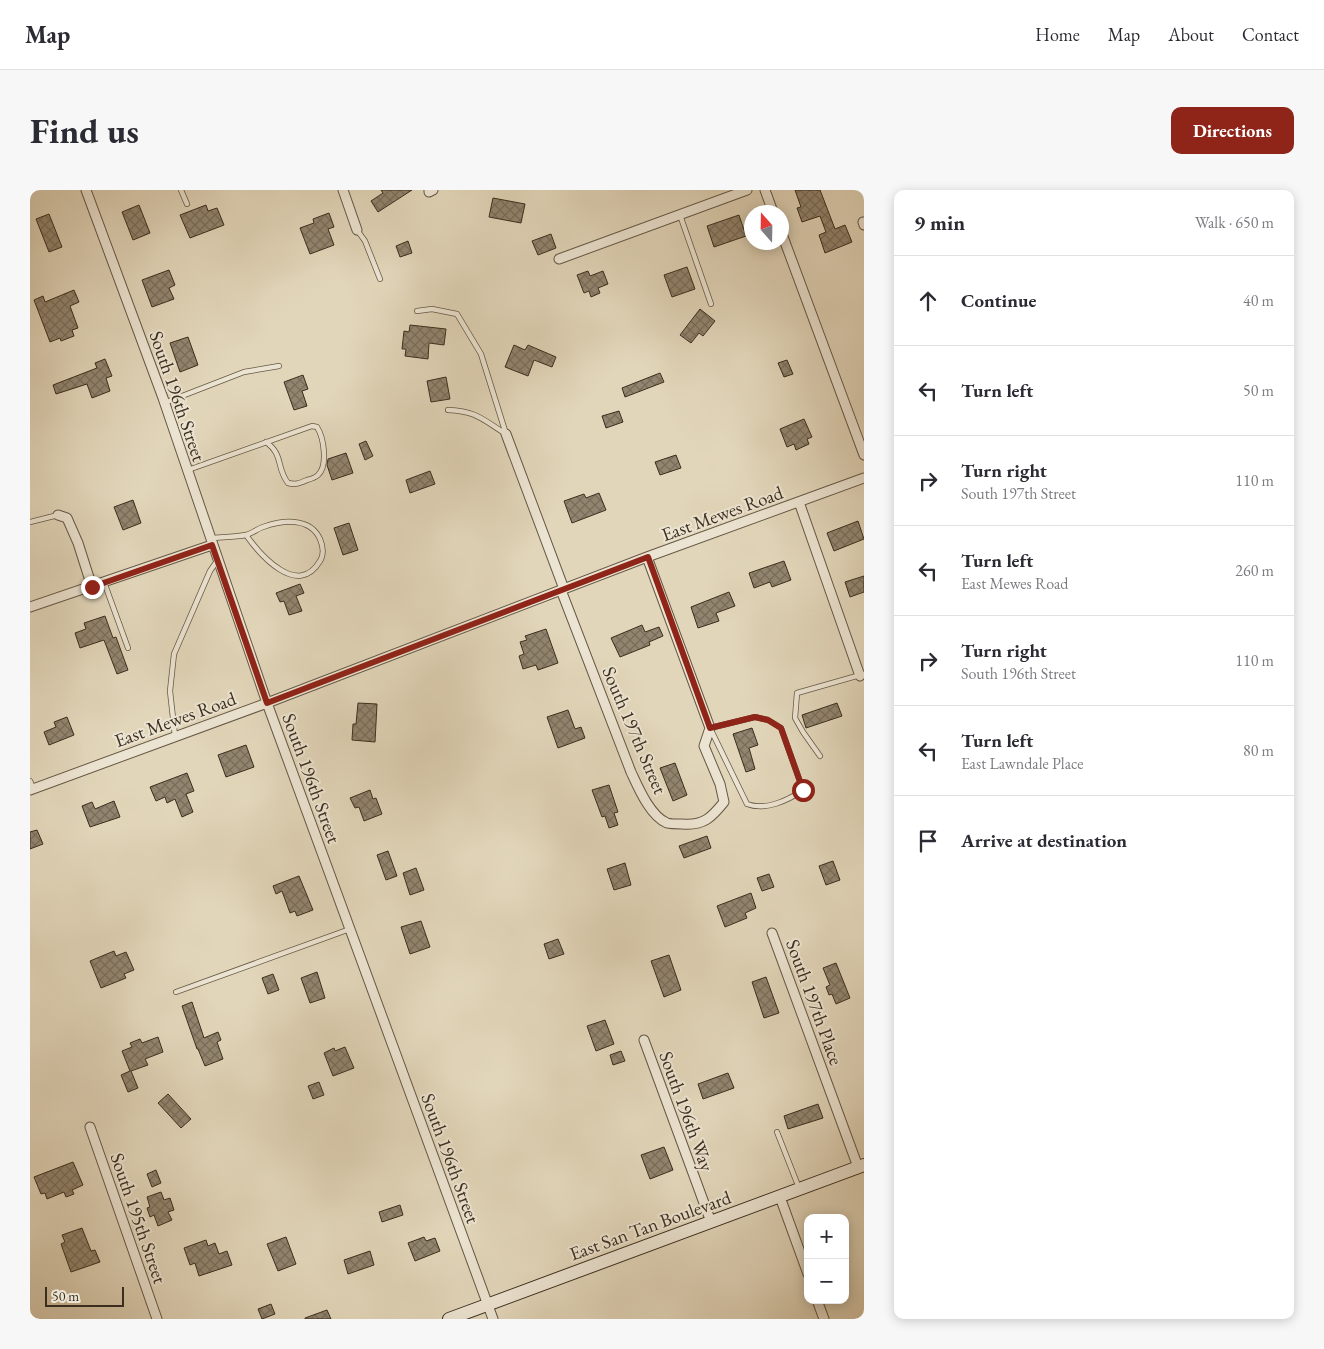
<!DOCTYPE html>
<meta charset="utf-8">
<style>
body{margin:0;font-family:"EB Garamond",serif;background:#f7f7f7;color:#2b2b33}
.controls{position:absolute;right:15px;bottom:15px;display:grid;overflow:hidden;border-radius:10px;box-shadow:0 2px 12px #0003}
.controls button{width:45px;height:45px;display:grid;place-items:center;padding:0;border:0;border-bottom:1px solid #e1e1e2;background:#fff;color:#2b2b33;font:25px sans-serif}
.compass{position:absolute;left:714px;top:15px;width:45px;height:45px;border-radius:50%;background:#fff;box-shadow:0 2px 12px #0003;rotate:340deg}
.scale{position:absolute;left:15px;bottom:12px;width:79px;box-sizing:border-box;padding-left:5px;border:2px solid #3b2e1e;border-top:0;font-size:14px;line-height:18px;white-space:nowrap;color:#3b2e1e;-webkit-text-stroke:4px #ece4d2;paint-order:stroke}
.stop{position:absolute;width:15px;height:15px;margin:-11px;border:4px solid #8f2418;border-radius:50%;background:#fff}
.stop.end{background:#8f2418;border-color:#fff;box-shadow:0 1px 5px #0008}
.list{margin:0;padding:0;list-style:none}
h2{display:flex;justify-content:space-between;align-items:center;height:65px;margin:0;padding:0 20px;font-size:21px}
h2 small{font-size:16px;font-weight:400;color:#7c7c81}
.list li{display:grid;grid-template-columns:32px 1fr auto;gap:15px;align-items:center;box-sizing:border-box;height:90px;padding:0 20px;border-top:1px solid #e1e1e2}
.list b{display:block;font-size:19px;white-space:nowrap}
.list p{margin:0;font-size:16px;white-space:nowrap;color:#7c7c81}
.list em{font-size:16px;font-style:normal;color:#7c7c81}
.icon{flex:none;width:28px;height:28px;fill:none;stroke:currentColor;stroke-width:2;stroke-linecap:round;stroke-linejoin:round}
.map{position:relative;flex:none;width:834px;height:1129px;overflow:hidden;border-radius:10px}
header{display:flex;align-items:center;gap:30px;box-sizing:border-box;height:70px;padding:0 25px;background:#fff;border-bottom:1px solid #e1e1e2}
header strong{font-size:24px}
nav{display:flex;gap:28px;margin-inline-start:auto;font-size:18px}
.intro{display:flex;align-items:center;justify-content:space-between;box-sizing:border-box;height:120px;padding:0 30px}
h1{margin:0;font-size:35px}
.button{padding:12px 22px;border-radius:10px;background:#8f2418;color:#fff;font-size:18px;font-weight:700}
main{display:flex;gap:30px;padding:0 30px}
aside{flex:1;background:#fff;border-radius:10px;box-shadow:0 2px 12px #0003}
.map>svg:first-child{display:block}
.building{fill:url(#building-cross-hatch);stroke:#3b2e1e}
.lines{fill:none;stroke-linecap:round;stroke-linejoin:round}
.lane-casing{stroke:#655845;stroke-width:6}
.street-casing{stroke:#655845;stroke-width:11}
.secondary-casing{stroke:#3b2e1e;stroke-width:14}
.lane{stroke:#ece4d2;stroke-width:4.5}
.street{stroke:#ece4d2;stroke-width:9}
.secondary{stroke:#ece4d2;stroke-width:12}
.route{stroke:#8f2418;stroke-width:6}
.labels{text-anchor:middle;stroke-width:4;stroke-linejoin:round;paint-order:stroke}
.street-label{font-size:19px;fill:#3b2e1e;stroke:#ece4d2}
</style>
<header>
<strong>Map</strong>
<nav><a>Home</a><a>Map</a><a>About</a><a>Contact</a></nav>
</header>
<div class="intro"><h1>Find us</h1><a class="button">Directions</a></div>
<main>
<div class="map">
<svg width="834" height="1129" viewBox="0 0 834 1129">
<defs>
<pattern id="building-cross-hatch" width="8" height="8" patternUnits="userSpaceOnUse" patternTransform="scale(1.25)"><rect width="8" height="8" fill="#92856f"/><path d="M0 0l8 8M0 8l8-8" fill="none" stroke="#786d5b"/></pattern>
</defs>
<rect width="100%" height="100%" fill="#e2d6ba"/>
<filter id="stains"><feTurbulence type="fractalNoise" baseFrequency=".004" numOctaves="4"/><feColorMatrix values="0 0 0 0 .2 0 0 0 0 .09 0 0 0 0 .02 0 0 0 .5 -.17"/></filter>
<radialGradient id="worn" r=".72"><stop offset=".6" stop-color="#630" stop-opacity="0"/><stop offset="1" stop-color="#630" stop-opacity=".3"/></radialGradient>
<!-- building -->
<path class="building" d="M 351,0 L 382,0 L 348,22 L 341,11 L 353,3 Z
M 765,0 L 790,0 L 805,39 L 815,35 L 822,52 L 795,63 L 789,45 L 796,42 L 790,26 L 772,32 L 767,18 L 771,17 Z
M 463,8 L 495,14 L 491,33 L 459,27 Z
M 109,15 L 120,43 L 103,50 L 92,22 Z
M 176,15 L 178,21 L 187,18 L 194,35 L 160,48 L 150,25 Z
M 299,23 L 304,37 L 298,39 L 304,55 L 280,64 L 270,38 L 284,33 L 283,29 Z
M 19,24 L 32,57 L 19,62 L 6,29 Z
M 709,25 L 716,46 L 684,57 L 677,36 Z
M 521,44 L 526,58 L 508,65 L 502,51 Z
M 378,51 L 382,63 L 370,67 L 366,56 Z
M 657,77 L 665,99 L 642,107 L 634,85 Z
M 139,80 L 145,95 L 139,98 L 144,109 L 122,117 L 112,90 Z
M 558,81 L 560,86 L 573,81 L 578,94 L 568,98 L 570,103 L 561,107 L 559,101 L 554,103 L 547,85 Z
M 44,100 L 49,112 L 40,116 L 48,138 L 42,140 L 44,146 L 31,151 L 30,148 L 20,152 L 4,110 L 13,106 L 15,112 Z
M 670,119 L 685,131 L 673,146 L 669,143 L 661,153 L 650,145 Z
M 380,135 L 416,139 L 414,155 L 399,153 L 398,169 L 375,166 L 376,159 L 372,159 L 374,141 L 379,142 Z
M 158,147 L 168,175 L 150,182 L 140,153 Z
M 484,155 L 495,160 L 498,155 L 526,167 L 522,177 L 504,170 L 498,186 L 475,177 Z
M 75,169 L 82,186 L 76,188 L 80,201 L 62,208 L 57,194 L 26,204 L 23,195 L 67,178 L 65,173 Z
M 757,170 L 763,184 L 754,187 L 748,173 Z
M 630,183 L 634,192 L 595,207 L 592,198 Z
M 273,185 L 278,199 L 272,201 L 277,216 L 264,220 L 254,192 Z
M 416,187 L 420,209 L 401,212 L 397,191 Z
M 589,221 L 593,232 L 576,238 L 572,226 Z
M 774,229 L 782,247 L 777,249 L 779,254 L 766,260 L 764,254 L 757,257 L 750,239 Z
M 336,251 L 343,266 L 335,270 L 329,254 Z
M 316,263 L 323,283 L 302,290 L 297,275 L 298,269 Z
M 646,265 L 651,278 L 630,285 L 625,272 Z
M 400,281 L 405,294 L 380,303 L 376,290 Z
M 569,303 L 576,320 L 542,333 L 534,311 L 554,304 L 556,308 Z
M 103,310 L 111,333 L 93,340 L 84,317 Z
M 828,331 L 834,349 L 804,361 L 797,343 Z
M 319,333 L 328,360 L 313,365 L 304,338 Z
M 754,371 L 761,390 L 742,397 L 740,392 L 724,398 L 719,383 Z
M 834,386 L 834,402 L 820,407 L 815,392 Z
M 270,394 L 274,403 L 266,406 L 272,421 L 259,425 L 254,411 L 250,412 L 246,403 Z
M 699,402 L 705,416 L 686,423 L 689,431 L 668,438 L 661,417 Z
M 75,426 L 83,448 L 86,447 L 98,480 L 87,484 L 74,450 L 50,458 L 45,443 L 56,439 L 54,433 Z
M 612,435 L 615,442 L 629,437 L 633,446 L 619,452 L 620,455 L 590,467 L 581,448 Z
M 516,439 L 528,473 L 508,480 L 506,475 L 493,479 L 489,466 L 494,464 L 490,452 L 497,450 L 495,446 Z
M 328,513 L 347,514 L 345,552 L 322,550 L 323,534 L 326,534 Z
M 807,513 L 812,526 L 776,538 L 772,525 Z
M 538,520 L 545,539 L 551,537 L 555,548 L 528,558 L 517,527 Z
M 37,527 L 44,545 L 19,555 L 14,542 L 26,537 L 24,532 Z
M 722,538 L 728,555 L 719,558 L 725,579 L 716,582 L 703,544 Z
M 216,555 L 224,577 L 196,587 L 188,565 Z
M 645,573 L 657,605 L 643,611 L 630,578 Z
M 157,583 L 164,601 L 156,604 L 163,622 L 152,627 L 145,609 L 137,613 L 135,607 L 126,611 L 120,597 Z
M 579,595 L 588,622 L 584,623 L 588,635 L 579,638 L 575,626 L 572,627 L 562,600 Z
M 340,600 L 343,609 L 346,608 L 352,624 L 334,631 L 329,617 L 325,618 L 320,608 Z
M 84,611 L 90,627 L 60,637 L 52,616 L 62,612 L 65,619 Z
M 7,640 L 13,654 L 0,659 L 0,642 Z
M 677,646 L 681,658 L 654,668 L 649,656 Z
M 358,661 L 367,686 L 356,690 L 347,665 Z
M 803,671 L 810,690 L 796,695 L 789,676 Z
M 595,673 L 601,695 L 584,700 L 577,679 Z
M 386,678 L 394,700 L 380,705 L 373,683 Z
M 739,684 L 744,697 L 732,701 L 727,688 Z
M 269,686 L 283,720 L 267,726 L 265,721 L 260,723 L 252,701 L 246,704 L 243,696 Z
M 721,703 L 726,718 L 715,723 L 717,728 L 695,737 L 687,716 Z
M 391,731 L 400,757 L 380,764 L 371,737 Z
M 528,749 L 534,764 L 519,769 L 514,754 Z
M 84,761 L 86,766 L 96,762 L 104,780 L 94,784 L 96,788 L 71,798 L 60,771 Z
M 639,765 L 651,800 L 634,807 L 621,771 Z
M 806,773 L 820,808 L 806,814 L 802,804 L 799,805 L 796,797 L 800,795 L 793,778 Z
M 287,782 L 295,808 L 280,813 L 271,788 Z
M 243,784 L 249,800 L 238,804 L 232,788 Z
M 736,787 L 749,823 L 734,828 L 722,792 Z
M 162,812 L 174,848 L 188,842 L 191,850 L 187,852 L 193,869 L 175,876 L 168,859 L 167,859 L 152,816 Z
M 575,830 L 584,854 L 566,861 L 557,836 Z
M 128,847 L 133,862 L 115,869 L 118,875 L 101,881 L 108,898 L 98,902 L 91,885 L 100,881 L 92,861 L 102,857 L 100,853 L 110,849 L 112,853 Z
M 315,857 L 324,878 L 303,886 L 294,863 L 304,858 L 305,861 Z
M 591,861 L 595,871 L 583,875 L 580,865 Z
M 698,883 L 704,898 L 673,909 L 668,894 Z
M 289,892 L 294,905 L 283,909 L 278,896 Z
M 138,904 L 161,929 L 151,938 L 128,913 Z
M 788,914 L 793,928 L 758,939 L 754,926 Z
M 634,957 L 643,980 L 620,989 L 611,965 Z
M 43,972 L 53,995 L 42,1000 L 44,1004 L 36,1007 L 34,1002 L 17,1009 L 15,1003 L 11,1004 L 4,987 Z
M 126,980 L 131,993 L 122,997 L 117,984 Z
M 131,1002 L 134,1010 L 140,1008 L 144,1020 L 138,1022 L 142,1030 L 128,1036 L 124,1025 L 120,1027 L 117,1018 L 120,1017 L 117,1007 Z
M 370,1015 L 373,1025 L 352,1032 L 349,1022 Z
M 52,1038 L 61,1061 L 65,1060 L 70,1072 L 41,1082 L 31,1054 L 35,1052 L 32,1045 Z
M 256,1047 L 266,1074 L 248,1081 L 237,1054 Z
M 394,1047 L 396,1051 L 405,1048 L 410,1061 L 385,1071 L 378,1053 Z
M 176,1050 L 178,1056 L 185,1053 L 189,1064 L 197,1061 L 202,1075 L 169,1086 L 165,1073 L 160,1075 L 154,1058 Z
M 340,1061 L 344,1075 L 318,1084 L 314,1070 Z
M 241,1114 L 245,1124 L 232,1129 L 228,1119 Z
M 297,1120 L 301,1129 L 275,1129 L 275,1128 Z"/>
<g class="lines">
<!-- lane casing -->
<g class="lane-casing">
<path id="lane" d="M 151,0 L 157,14
M 650,25 L 681,114
M 327,40 L 335,51 L 350,89
M 387,121 L 402,119 L 427,124 L 451,164 L 476,244
M 134,213 L 214,182 L 249,176
M 418,220 C 447,221 453,230 476,244
M 158,280 L 282,236 L 287,237 C 294,248 298,276 288,285 C 285,288 281,289 277,290 C 270,293 266,295 258,293 C 246,278 254,265 236,252
M 0,332 L 28,325
M 181,348 C 192,347 205,347 216,345 C 221,344 227,339 233,337 C 253,330 280,327 290,349 C 293,356 294,365 290,371 C 268,408 231,366 216,345
M 74,392 L 98,458
M 725,527 L 738,530 L 751,538 L 773,600 C 757,611 735,621 717,614 L 680,538 Z
M 145,546 L 140,501 L 144,464 L 180,381 L 187,371
M 790,566 L 773,542 L 765,528 L 767,503 L 834,484
M 0,591 L 3,598
M 146,802 L 320,739
M 747,942 L 769,998"/>
</g>
<!-- street casing -->
<g class="street-casing">
<path id="street" d="M 56,0 L 133,208 L 237,513 L 463,1129
M 313,0 L 327,40
M 399,0 L 399,2 L 403,0
M 735,0 L 743,22
M 833,32 L 834,35
M 752,44 L 834,265
M 529,69 L 717,0
M 476,244 L 534,399
M 769,312 L 830,486
M 28,325 L 37,328 L 48,353 L 62,397
M 531,400 L 601,582 C 608,597 620,626 637,633 C 641,634 648,634 652,634 C 674,636 682,627 694,612 L 690,594 L 674,556 L 680,538 L 617,367
M 0,417 L 182,355
M 0,600 L 237,513 L 617,367 L 834,288
M 742,743 L 828,977
M 614,850 L 681,1032
M 60,937 L 127,1129
M 750,1007 L 778,1084
M 787,1110 L 794,1129"/>
</g>
<!-- secondary casing -->
<g class="secondary-casing">
<path id="secondary" d="M 419,1129 L 834,975"/>
</g>
<!-- lane -->
<use href="#lane" class="lane"/>
<!-- street -->
<use href="#street" class="street"/>
<!-- secondary -->
<use href="#secondary" class="secondary"/>
</g>
<g class="lines">
<!-- route -->
<path class="route" d="M 62,397 L 182,355 L 237,513 L 618,367 L 680,538 L 725,527 L 738,530 L 751,538 L 773,600"/>
</g>
<g class="labels">
<!-- street labels -->
<g class="street-label">
<text transform="translate(148 206) rotate(71)" y="7">South 196th Street</text>
<text transform="translate(692 323) rotate(-20)" y="7">East Mewes Road</text>
<text transform="translate(145 529) rotate(-20)" y="7">East Mewes Road</text>
<text transform="translate(605 540) rotate(67)" y="7">South 197th Street</text>
<text transform="translate(282 588) rotate(70)" y="7">South 196th Street</text>
<text transform="translate(785 812) rotate(70)" y="7">South 197th Place</text>
<text transform="translate(657 921) rotate(70)" y="7">South 196th Way</text>
<text transform="translate(421 968) rotate(70)" y="7">South 196th Street</text>
<text transform="translate(109 1028) rotate(71)" y="7">South 195th Street</text>
<text transform="translate(620 1035) rotate(-20)" y="7">East San Tan Boulevard</text>
</g>
</g>
<rect width="100%" height="100%" filter="url(#stains)"/>
<rect width="100%" height="100%" fill="url(#worn)"/>
</svg>
<div class="controls">
<button>+</button>
<button>−</button>
</div>
<svg class="compass" viewBox="-18 -18 36 36"><path d="M0-13l5 13h-10z" fill="#e53935"/><path d="M0 13l5-13h-10z" fill="#7c7c81"/></svg>
<div class="scale">50 m</div>
<div class="stop" style="left:773px;top:600px"></div>
<div class="stop end" style="left:62px;top:397px"></div>
</div>
<aside>
<h2>9 min<small>Walk · 650 m</small></h2>
<ul class="list">
<li><svg class="icon" aria-label="ahead" viewBox="0 0 24 24"><path d="M12 20V5M6 11l6-6 6 6"/></svg><div><b>Continue</b></div><em>40 m</em></li>
<li><svg class="icon" aria-label="left" viewBox="0 0 24 24"><path d="M17 20v-9H6M10 6l-5 5 5 5"/></svg><div><b>Turn left</b></div><em>50 m</em></li>
<li><svg class="icon" aria-label="right" viewBox="0 0 24 24"><path d="M7 20v-9h11M14 6l5 5-5 5"/></svg><div><b>Turn right</b><p>South 197th Street</p></div><em>110 m</em></li>
<li><svg class="icon" aria-label="left" viewBox="0 0 24 24"><path d="M17 20v-9H6M10 6l-5 5 5 5"/></svg><div><b>Turn left</b><p>East Mewes Road</p></div><em>260 m</em></li>
<li><svg class="icon" aria-label="right" viewBox="0 0 24 24"><path d="M7 20v-9h11M14 6l5 5-5 5"/></svg><div><b>Turn right</b><p>South 196th Street</p></div><em>110 m</em></li>
<li><svg class="icon" aria-label="left" viewBox="0 0 24 24"><path d="M17 20v-9H6M10 6l-5 5 5 5"/></svg><div><b>Turn left</b><p>East Lawndale Place</p></div><em>80 m</em></li>
<li><svg class="icon" aria-label="arrive" viewBox="0 0 24 24"><path d="M6 21V4h12l-3 4 3 4H6"/></svg><div><b>Arrive at destination</b></div></li>
</ul>
</aside>
</main>
